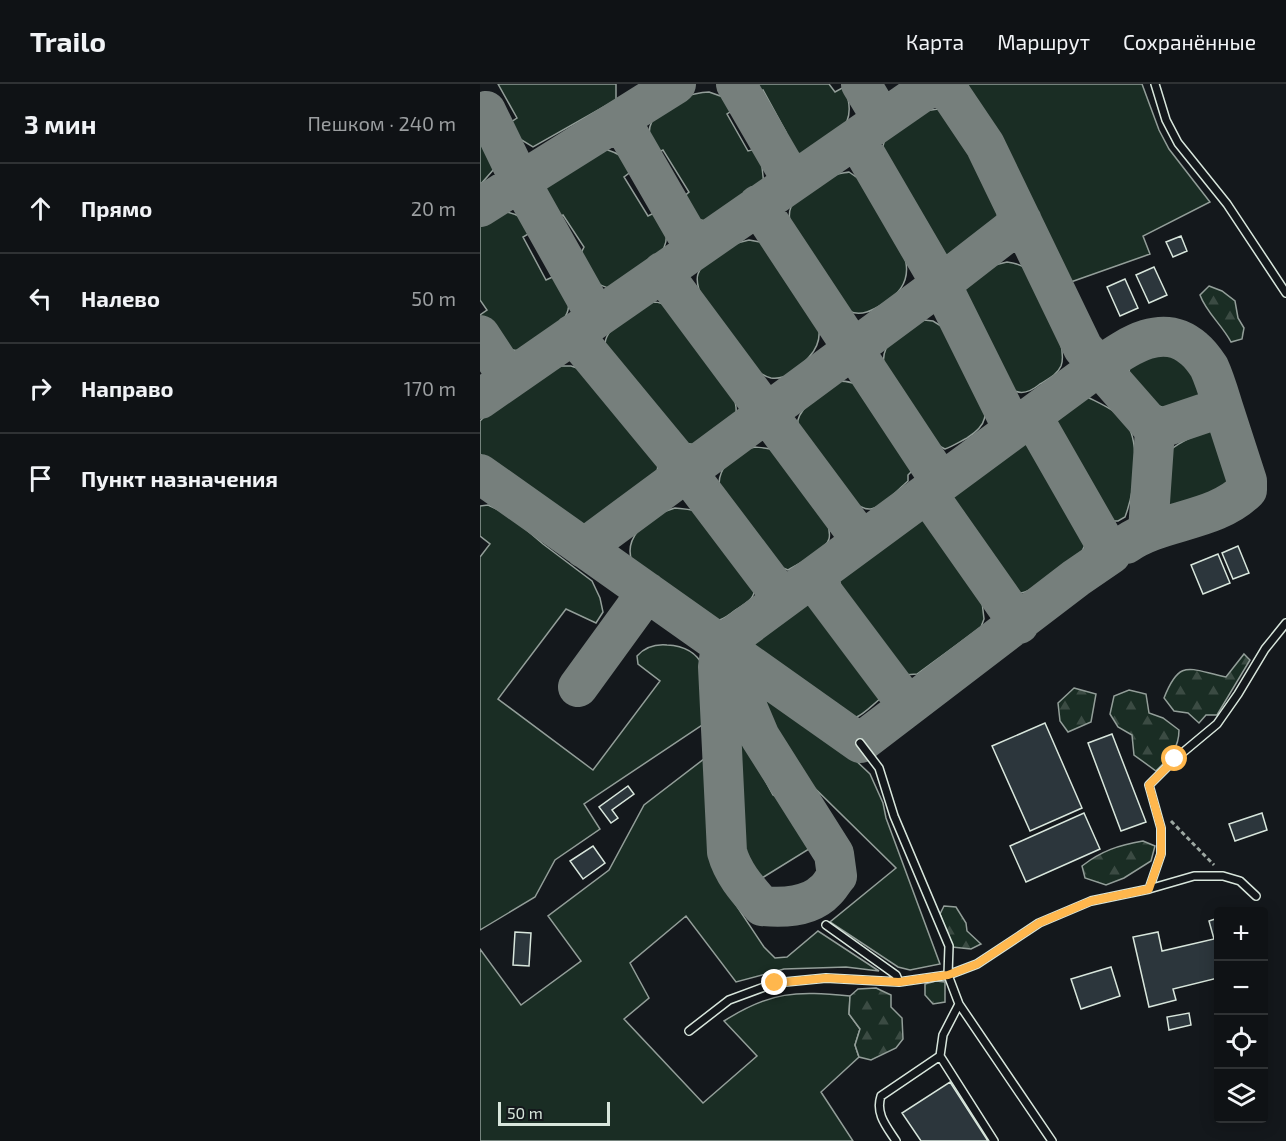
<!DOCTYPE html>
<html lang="ru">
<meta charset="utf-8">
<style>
body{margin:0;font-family:"Exo 2",sans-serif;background:#1d2022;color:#f1f3f6}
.controls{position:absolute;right:18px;bottom:18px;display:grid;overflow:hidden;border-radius:6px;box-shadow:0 3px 15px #0003}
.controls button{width:54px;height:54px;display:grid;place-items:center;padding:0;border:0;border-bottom:2px solid #2f3234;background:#0f1215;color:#f1f3f6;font:30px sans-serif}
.scale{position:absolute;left:18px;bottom:15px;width:112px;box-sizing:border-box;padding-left:6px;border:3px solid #d8e6dc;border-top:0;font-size:16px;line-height:21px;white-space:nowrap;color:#d8e6dc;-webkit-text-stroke:4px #14181c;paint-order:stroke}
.stop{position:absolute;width:18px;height:18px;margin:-14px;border:4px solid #ffb74d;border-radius:50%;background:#fff}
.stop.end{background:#ffb74d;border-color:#fff;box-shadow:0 2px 6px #0008}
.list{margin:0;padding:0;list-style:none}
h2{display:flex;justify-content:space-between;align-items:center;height:78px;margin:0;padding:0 24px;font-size:26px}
h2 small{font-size:20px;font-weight:400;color:#9b9ea0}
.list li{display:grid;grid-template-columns:39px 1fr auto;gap:18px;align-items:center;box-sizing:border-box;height:90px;padding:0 24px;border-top:2px solid #2f3234}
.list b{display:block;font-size:22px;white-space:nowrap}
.list em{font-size:20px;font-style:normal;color:#9b9ea0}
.icon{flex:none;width:33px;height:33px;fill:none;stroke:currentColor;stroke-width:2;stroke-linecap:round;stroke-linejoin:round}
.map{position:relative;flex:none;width:806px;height:1057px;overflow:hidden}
header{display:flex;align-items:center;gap:36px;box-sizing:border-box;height:84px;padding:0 30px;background:#0f1215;border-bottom:2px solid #2f3234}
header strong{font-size:28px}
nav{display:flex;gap:33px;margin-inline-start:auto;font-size:21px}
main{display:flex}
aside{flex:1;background:#0f1215}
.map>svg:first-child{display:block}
.green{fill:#1a2d24;stroke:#939e99;stroke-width:1.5}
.forest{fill:url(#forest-firs);stroke:#939e99;stroke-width:1.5}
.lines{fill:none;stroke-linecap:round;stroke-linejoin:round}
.taxiway{stroke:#767f7c;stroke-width:40}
.building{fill:#2c363c;stroke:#d8e6dc;stroke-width:1.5}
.service-casing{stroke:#d8e6dc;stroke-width:10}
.path{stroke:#9da8a2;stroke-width:3;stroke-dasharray:4.5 3;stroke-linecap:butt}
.service{stroke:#14181c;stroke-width:7}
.route{stroke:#ffb74d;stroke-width:8}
</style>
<header>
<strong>Trailo</strong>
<nav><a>Карта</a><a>Маршрут</a><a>Сохранённые</a></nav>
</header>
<main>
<aside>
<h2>3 мин<small>Пешком · 240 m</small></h2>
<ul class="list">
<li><svg class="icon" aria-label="ahead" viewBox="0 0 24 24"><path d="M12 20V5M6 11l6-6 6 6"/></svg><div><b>Прямо</b></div><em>20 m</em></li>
<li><svg class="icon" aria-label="left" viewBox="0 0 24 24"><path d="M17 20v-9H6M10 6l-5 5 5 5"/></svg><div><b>Налево</b></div><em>50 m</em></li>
<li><svg class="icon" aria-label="right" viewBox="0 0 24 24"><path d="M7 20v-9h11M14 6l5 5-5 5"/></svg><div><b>Направо</b></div><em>170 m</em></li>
<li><svg class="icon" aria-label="arrive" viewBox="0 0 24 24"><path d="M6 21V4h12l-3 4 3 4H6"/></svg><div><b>Пункт назначения</b></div></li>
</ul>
</aside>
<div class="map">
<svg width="806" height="1057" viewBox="0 0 806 1057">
<defs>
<pattern id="forest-firs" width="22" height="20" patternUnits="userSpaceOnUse" patternTransform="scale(1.5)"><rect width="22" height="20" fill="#1a2d24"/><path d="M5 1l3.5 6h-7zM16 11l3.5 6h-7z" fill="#3b4b43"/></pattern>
</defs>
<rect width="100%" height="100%" fill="#14181c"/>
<!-- green -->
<path class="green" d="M 18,0 L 136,0 L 136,16 L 53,63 L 35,52 L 28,40 L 37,34 Z
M 270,0 L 349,0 L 355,8 L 364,3 C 376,31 367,47 342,62 C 335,66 324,72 316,69 C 308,68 304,60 299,54 L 306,48 L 283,6 L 274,10 Z
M 481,0 L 662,0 L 679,46 L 689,65 L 730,118 L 663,152 L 670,170 L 588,199 L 537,89 L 510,41 Z
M 229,8 L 243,13 L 253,26 L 247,30 L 268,67 L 276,65 L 281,74 L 284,101 L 235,136 C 218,141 209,128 201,115 L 209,108 L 183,66 L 175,70 C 154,31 195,10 229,8 Z
M 458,25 C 478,38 521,104 518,128 C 517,143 481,173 467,172 C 462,171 459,168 456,164 C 437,139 400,96 403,62 C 404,53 414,47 420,41 C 431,32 444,26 458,25 Z
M 4,55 L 14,70 L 14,85 L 0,101 L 0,57 Z
M 125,65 C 138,69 147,74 156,84 L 144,93 L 168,132 L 178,127 C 197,158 182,173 156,191 C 149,196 141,203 132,204 C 116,204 105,187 98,175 L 104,163 L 83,131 L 73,136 C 49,91 83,85 116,66 Z
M 369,88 L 379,95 C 387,108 395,121 404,134 C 423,163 444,196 403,220 C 393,226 381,233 369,227 C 348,216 300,147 311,123 C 315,114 346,95 356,91 C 359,89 365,89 369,88 Z
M 16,127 C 32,127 45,132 55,146 L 43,153 L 66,196 L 77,191 C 83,202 91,213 88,226 C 85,241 46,274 30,265 C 22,261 5,243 0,236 L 0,231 L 7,226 L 0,216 L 0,137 Z
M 269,156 L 280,158 L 289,167 L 335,232 C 342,247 341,260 329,273 C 319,285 307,296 291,294 C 267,290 210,213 218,190 C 225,170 251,160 269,156 Z
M 527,178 C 537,179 547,183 554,192 C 565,206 588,265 581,282 C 577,291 568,295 560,300 C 554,305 544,311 535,307 C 522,301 495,250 488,235 C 485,227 483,217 480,209 C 489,189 507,182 527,178 Z
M 173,218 C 180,218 185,220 190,224 C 205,237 244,289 252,308 C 256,317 257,325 256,335 C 242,347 225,365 204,359 C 188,354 175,334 164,322 C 155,312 146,301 138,290 C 120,265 119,252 145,234 C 154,227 163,222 173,218 Z
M 444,236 L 453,237 L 469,247 L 501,307 C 507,331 509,340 487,354 C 479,358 473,362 465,365 C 450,358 439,342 429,329 C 399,288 386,259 444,236 Z
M 652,266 C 673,266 702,260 715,282 C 719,290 720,301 722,310 C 718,314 714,321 709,323 C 685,333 662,313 648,296 Z
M 81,282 L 91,282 L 100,285 L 170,360 L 178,380 L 177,389 L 166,403 L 135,431 L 107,442 L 90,437 L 0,370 L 0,337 L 3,334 C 27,314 52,296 81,282 Z
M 357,297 C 367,297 376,298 384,305 C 399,319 429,368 431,388 L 428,391 L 428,397 C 418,405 404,423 391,425 C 368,428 315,358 318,336 C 321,323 345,303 357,297 Z
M 602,310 C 616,318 635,325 645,337 C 662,359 654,409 645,433 L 638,437 L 632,437 L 624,427 L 573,341 L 573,327 L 594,311 Z
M 724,347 L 730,347 L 736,350 L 748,375 L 753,393 L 750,404 C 735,413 701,431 685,420 C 680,369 678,369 724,347 Z
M 543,357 L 561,373 L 604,451 L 605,461 L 601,469 C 589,478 554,508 541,509 C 536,510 532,506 528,503 L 479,431 L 471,408 L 476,401 L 535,358 Z
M 275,363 C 284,364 291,364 298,369 C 314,379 354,435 349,455 C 346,466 318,480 308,486 C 288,480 282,464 269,449 C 251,428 225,405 248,378 C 255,370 264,365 275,363 Z
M 8,421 L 29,431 L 63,460 L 112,497 L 120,514 L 123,528 L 116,539 L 86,525 L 18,615 L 113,686 L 180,597 L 158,580 L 157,572 C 165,563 175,560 187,561 C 231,563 229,601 231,635 L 104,720 L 120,745 L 75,776 L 55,813 L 0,846 L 0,473 L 10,460 L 0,452 L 0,422 Z
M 195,424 C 204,425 215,425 223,430 C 237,440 276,491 274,508 C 273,517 261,522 254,527 C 244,535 237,539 225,537 L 157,486 C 136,457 168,431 195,424 Z
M 438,429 L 444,429 L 449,434 L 502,518 L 504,535 L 501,543 L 437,590 L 424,591 L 420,587 L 363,507 C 359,497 357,493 363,484 Z
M 318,519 L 330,521 L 337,525 L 361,555 L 401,614 C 384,628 375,642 353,632 L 266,566 L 266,559 L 269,552 L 279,547 L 309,523 Z
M 271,603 L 350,652 L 390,690 L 403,719 L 406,734 L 460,880 L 430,886 L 418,883 L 350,838 L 416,784 L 308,678 Z
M 248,628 L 293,711 L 303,716 L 329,765 L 282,794 L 276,790 L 252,743 Z
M 233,668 L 240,797 L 284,863 L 295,874 L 307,873 L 338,847 L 399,887 L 366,883 L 304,885 L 256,898 L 206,832 L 150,879 L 169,914 L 144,935 L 223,1019 L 277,972 L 244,937 C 291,907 316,907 370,912 L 369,930 L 380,945 L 375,961 L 379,973 L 341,1008 L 373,1057 L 0,1057 L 0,865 L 41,921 L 101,877 L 68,832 L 129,786 L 164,721 Z"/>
<!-- forest -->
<path class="forest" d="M 729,202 L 742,207 L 755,217 L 758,234 L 764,244 L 762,255 L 751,258 C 742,241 726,228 720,211 Z
M 764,570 L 770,576 L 737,631 L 726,631 L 719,639 L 708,629 L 694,627 L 684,614 C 700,573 710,586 746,593 Z
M 594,604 L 616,610 L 611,638 L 588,648 L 580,637 L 578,619 Z
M 649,606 L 666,610 L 669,629 L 683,634 L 699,646 C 699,665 689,674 676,687 L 654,671 L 652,651 L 638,643 L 630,630 L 634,612 Z
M 663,757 L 675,762 L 671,777 L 644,794 L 626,801 L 605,794 L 602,782 C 621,767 639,761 663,757 Z
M 464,822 L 476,823 L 486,839 L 487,847 L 501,860 L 491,865 L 472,863 L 460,830 Z
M 456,897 L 465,898 L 465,918 L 453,920 L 445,911 L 445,900 Z
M 396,904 L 411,911 L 411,923 L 422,934 L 423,955 L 416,964 L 391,976 L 379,973 L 375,961 L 380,945 L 369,930 L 370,912 L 378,905 Z"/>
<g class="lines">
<!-- taxiway -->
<path class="taxiway" d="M 256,0 L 313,98
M 381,0 L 402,35
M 464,0 L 505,61 L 603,264 L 675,346 L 668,447
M 6,27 L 40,97 L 117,234
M 140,35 L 215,165
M 376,54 L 461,200 L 533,345
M 278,121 L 461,398
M 0,123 L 196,0
M 182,188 L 382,457
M 93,250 L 207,388 L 303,515
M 0,251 L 29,295
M 0,315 L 454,0
M 0,390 L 380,659 L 596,494 L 631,470 L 552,332
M 447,409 L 539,540
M 646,460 C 682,435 735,438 767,406 L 767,397 L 743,323 L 675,346
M 104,464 L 461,200 L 542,137
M 332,494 L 428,622
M 241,561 L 280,653 L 354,770 L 357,792 C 353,796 350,803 345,807 C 330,823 302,824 282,822 C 268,806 253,790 247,768 L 238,583 L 241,561 L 618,283 C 647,263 682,237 714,265 C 720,270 725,277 729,283 C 735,296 739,310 743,323
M 98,603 L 167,508"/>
</g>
<!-- building -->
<path class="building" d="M 701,152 L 707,167 L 693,173 L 686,158 Z
M 674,183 L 687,211 L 669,219 L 656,191 Z
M 645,195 L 658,224 L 640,232 L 627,203 Z
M 758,462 L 769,489 L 753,495 L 742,469 Z
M 738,470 L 750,499 L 723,510 L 711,481 Z
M 565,639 L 602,724 L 550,747 L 512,662 Z
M 632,650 L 666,738 L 641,747 L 608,659 Z
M 148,702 L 154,710 L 132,726 L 138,734 L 131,739 L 119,723 Z
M 604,729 L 620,765 L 546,798 L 530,762 Z
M 782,729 L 787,746 L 755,757 L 749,740 Z
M 113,762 L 125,779 L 103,795 L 90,777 Z
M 738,834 L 738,894 L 693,905 L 696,916 L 669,923 L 653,853 L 678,848 L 682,867 L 734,855 L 729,837 Z
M 35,848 L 51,849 L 49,882 L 33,881 Z
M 631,883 L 640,912 L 601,925 L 591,895 Z
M 709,929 L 711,941 L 689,946 L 687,933 Z
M 470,998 L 508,1057 L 441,1057 L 422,1029 Z"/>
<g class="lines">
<!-- service casing -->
<g class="service-casing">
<path id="service" d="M 675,0 L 686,36 L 698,59 L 747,120 L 806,209
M 669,805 L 681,770 L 681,744 L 669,701 L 695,675 L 737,640 L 758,610 L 785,565 L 806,539
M 346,841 L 416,891 L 419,898
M 479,920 L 463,951 L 460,972 L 514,1057
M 209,947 L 249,916 L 295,899 L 346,894 L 419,898 L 468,891 L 469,862 L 414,732 L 399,684 L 380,659
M 416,1057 C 407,1043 395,1030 401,1012 L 460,972
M 572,1057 L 479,920 L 468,891 L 497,880 L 559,839 L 611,817 L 669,805 L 714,792 L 743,792 L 760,797 L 776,812"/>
</g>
<!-- path -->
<path class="path" d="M 691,737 L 734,781"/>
<!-- service -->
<use href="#service" class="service"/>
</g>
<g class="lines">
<!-- route -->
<path class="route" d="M 295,899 L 346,894 L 419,898 L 468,891 L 497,880 L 559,839 L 611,817 L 669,805 L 681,770 L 681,744 L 669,701 L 695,675"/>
</g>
</svg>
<div class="controls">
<button>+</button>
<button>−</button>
<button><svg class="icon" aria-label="locate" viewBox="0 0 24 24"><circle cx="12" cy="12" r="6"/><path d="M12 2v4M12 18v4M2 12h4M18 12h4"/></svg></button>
<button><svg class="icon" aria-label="layers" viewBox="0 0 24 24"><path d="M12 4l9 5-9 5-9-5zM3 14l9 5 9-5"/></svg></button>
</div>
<div class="scale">50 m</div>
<div class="stop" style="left:695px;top:675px"></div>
<div class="stop end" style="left:295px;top:899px"></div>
</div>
</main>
